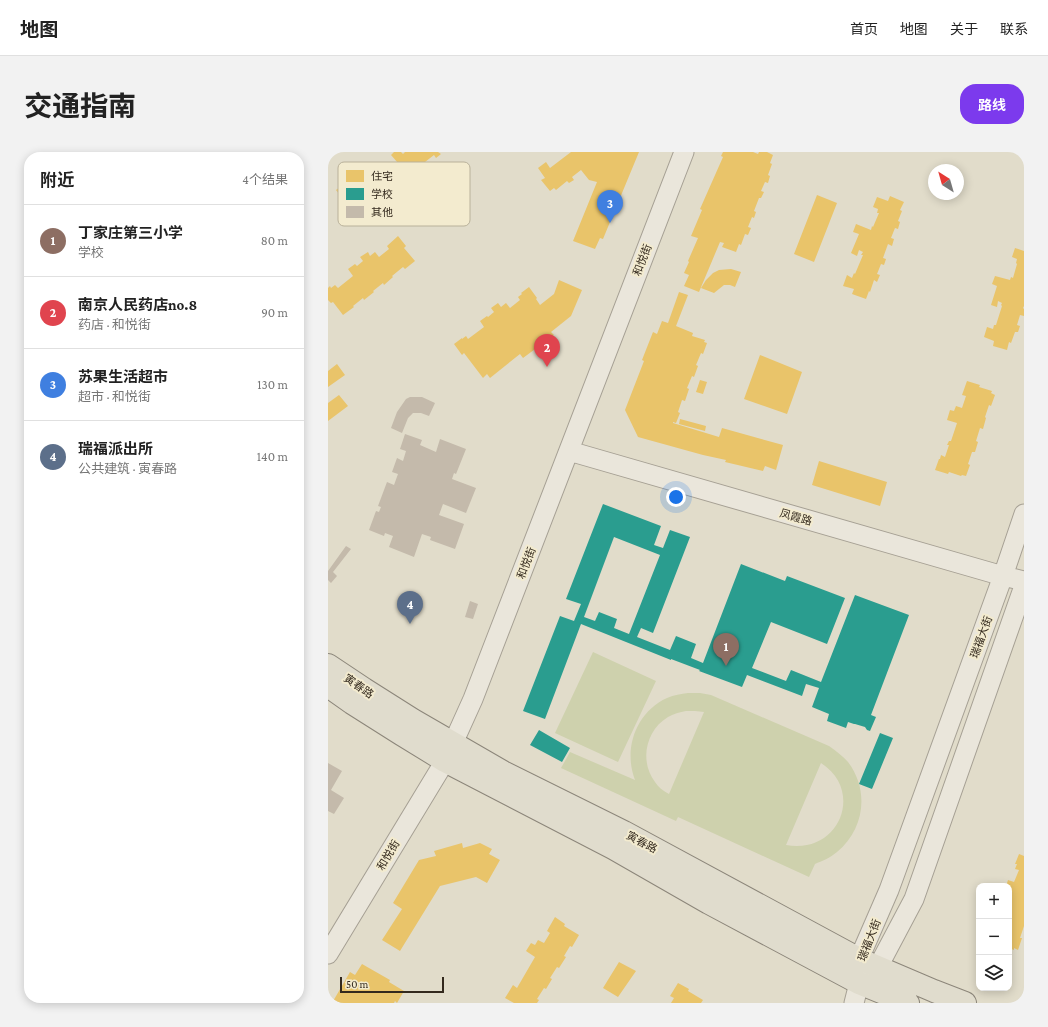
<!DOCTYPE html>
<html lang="zh">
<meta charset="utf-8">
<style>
body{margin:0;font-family:"Crimson Pro","Noto Sans SC",serif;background:#f2f2f2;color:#222}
.controls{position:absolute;right:12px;bottom:12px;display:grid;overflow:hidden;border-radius:8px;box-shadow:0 2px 10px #0003}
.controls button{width:36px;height:36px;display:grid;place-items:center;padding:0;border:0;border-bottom:1px solid #e0e0e0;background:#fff;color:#222;font:20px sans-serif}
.compass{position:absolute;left:600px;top:12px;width:36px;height:36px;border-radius:50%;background:#fff;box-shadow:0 2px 10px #0003;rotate:323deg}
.scale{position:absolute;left:12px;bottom:10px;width:104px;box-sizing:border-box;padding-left:4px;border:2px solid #33291d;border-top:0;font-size:11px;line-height:14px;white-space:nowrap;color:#33291d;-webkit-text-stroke:3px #f3ebcf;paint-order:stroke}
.you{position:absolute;left:348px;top:345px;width:14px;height:14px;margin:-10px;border:3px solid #fff;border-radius:50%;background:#1a73e8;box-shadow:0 0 0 6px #1a73e833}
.badge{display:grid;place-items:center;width:26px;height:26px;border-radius:50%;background:#7c3aed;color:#fff;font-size:13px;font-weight:700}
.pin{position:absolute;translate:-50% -33px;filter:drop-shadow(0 1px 2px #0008)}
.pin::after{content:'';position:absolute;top:21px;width:14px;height:12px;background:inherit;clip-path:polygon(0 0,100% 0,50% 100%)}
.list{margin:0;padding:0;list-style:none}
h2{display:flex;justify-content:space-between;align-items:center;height:52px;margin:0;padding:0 16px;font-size:17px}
h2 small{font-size:13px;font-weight:400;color:#767676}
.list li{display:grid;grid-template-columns:26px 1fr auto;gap:12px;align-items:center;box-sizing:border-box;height:72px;padding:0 16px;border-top:1px solid #e0e0e0}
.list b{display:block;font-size:15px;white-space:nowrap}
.list p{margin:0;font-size:13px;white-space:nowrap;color:#767676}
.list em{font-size:13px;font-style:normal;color:#767676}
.icon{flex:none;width:22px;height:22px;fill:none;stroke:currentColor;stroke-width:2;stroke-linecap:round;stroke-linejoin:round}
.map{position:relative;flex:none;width:696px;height:851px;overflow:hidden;border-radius:16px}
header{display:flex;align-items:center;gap:24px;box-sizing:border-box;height:56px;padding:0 20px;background:#fff;border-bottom:1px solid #e0e0e0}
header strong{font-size:19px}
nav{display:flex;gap:22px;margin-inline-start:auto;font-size:14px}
.intro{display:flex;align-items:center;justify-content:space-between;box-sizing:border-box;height:96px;padding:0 24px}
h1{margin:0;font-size:28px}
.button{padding:10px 18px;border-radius:16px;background:#7c3aed;color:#fff;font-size:14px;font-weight:700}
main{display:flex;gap:24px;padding:0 24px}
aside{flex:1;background:#fff;border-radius:16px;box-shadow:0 2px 10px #0003}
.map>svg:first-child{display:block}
.green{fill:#ced1ad;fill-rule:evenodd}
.homes{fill:#e9c46a}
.schools{fill:#2a9d8f;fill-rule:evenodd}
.building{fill:#c4baab}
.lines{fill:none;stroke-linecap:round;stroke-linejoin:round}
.minor-casing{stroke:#a6a094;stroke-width:21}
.major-casing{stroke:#8c867a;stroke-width:24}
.minor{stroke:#eae6db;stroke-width:19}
.major{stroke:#e0dccd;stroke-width:22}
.labels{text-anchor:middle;stroke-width:4;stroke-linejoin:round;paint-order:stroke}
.street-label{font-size:11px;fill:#33291d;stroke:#f3ebcf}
.key{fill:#f3ebcf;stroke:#b9b19a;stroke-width:1}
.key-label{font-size:11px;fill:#33291d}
</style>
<header>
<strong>地图</strong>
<nav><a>首页</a><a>地图</a><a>关于</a><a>联系</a></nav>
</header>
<div class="intro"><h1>交通指南</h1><a class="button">路线</a></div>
<main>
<aside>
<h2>附近<small>4个结果</small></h2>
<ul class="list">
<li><span class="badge" style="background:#8d6e63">1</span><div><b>丁家庄第三小学</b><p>学校</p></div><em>80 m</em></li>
<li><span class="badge" style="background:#e0444e">2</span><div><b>南京人民药店no.8</b><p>药店 · 和悦街</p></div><em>90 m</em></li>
<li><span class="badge" style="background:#3f7fe0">3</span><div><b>苏果生活超市</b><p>超市 · 和悦街</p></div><em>130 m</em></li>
<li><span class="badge" style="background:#5c6f8a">4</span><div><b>瑞福派出所</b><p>公共建筑 · 寅春路</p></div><em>140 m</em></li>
</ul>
</aside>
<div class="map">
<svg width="696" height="851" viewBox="0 0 696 851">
<rect width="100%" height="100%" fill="#e1dcca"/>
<!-- green -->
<path class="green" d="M 265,500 L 328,529 L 290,610 L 227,581 Z
M 360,541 L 372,541 L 383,543 L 501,594 C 508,599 515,604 520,610 C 542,639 536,678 509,700 C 502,706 494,709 487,712 L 481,725 L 350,665 L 348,669 L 233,616 L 242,600 L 307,628 C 295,597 308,560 339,546 C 346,543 353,542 360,541 ZM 358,559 L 367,559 L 376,560 L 341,642 C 335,639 330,635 327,630 C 311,609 318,578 340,565 C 345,562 352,560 358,559 ZM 493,611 C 537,639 511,703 458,693 Z"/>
<!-- homes -->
<path class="homes" d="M 66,0 L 73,0 L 75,2 L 77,0 L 110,0 L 113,2 L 108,6 L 106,3 L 97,10 L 99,13 L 94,17 L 92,14 L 80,23 L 79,22 L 75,25 L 66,14 L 70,11 L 63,3 Z
M 243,0 L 311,0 L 275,87 L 272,86 L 267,97 L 245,89 L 269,30 L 261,28 L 253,18 L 244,25 L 246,28 L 241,31 L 239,29 L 228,38 L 226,36 L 222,39 L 213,28 L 217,26 L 210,16 L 218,10 L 222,16 Z
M 395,0 L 425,0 L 430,2 L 431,0 L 439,0 L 445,3 L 442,11 L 444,12 L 440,23 L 442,24 L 440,31 L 437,30 L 433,39 L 436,40 L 433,46 L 431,46 L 426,59 L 428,60 L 426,66 L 424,65 L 420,75 L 423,76 L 420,83 L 417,82 L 413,93 L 411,92 L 408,100 L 394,95 L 396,91 L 392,90 L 371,140 L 356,134 L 361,123 L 356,121 L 361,110 L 360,109 L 370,86 L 363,84 L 374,58 L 372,57 L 395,5 L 393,4 Z
M 29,22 L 50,50 L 29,66 L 8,38 Z
M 489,43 L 509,51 L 486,110 L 466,102 Z
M 562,44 L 576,50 L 572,58 L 574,59 L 570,69 L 572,70 L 570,77 L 567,76 L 563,86 L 566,87 L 564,94 L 560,92 L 555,106 L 558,107 L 556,113 L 553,112 L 549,122 L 552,123 L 549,130 L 546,128 L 542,140 L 541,139 L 538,147 L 524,142 L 526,137 L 515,134 L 519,123 L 524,126 L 526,121 L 527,122 L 535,103 L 533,103 L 535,100 L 531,98 L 529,104 L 523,101 L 531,82 L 525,80 L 528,72 L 543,78 L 544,74 L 545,75 L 551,61 L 549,61 L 550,57 L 545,55 L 549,45 L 560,49 Z
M 70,84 L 78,94 L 76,96 L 87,109 L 77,117 L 75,115 L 64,124 L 65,125 L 56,133 L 55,131 L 45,139 L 46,140 L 36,148 L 35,146 L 25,154 L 26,155 L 15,163 L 5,150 L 3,151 L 0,148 L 0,136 L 2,134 L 3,136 L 7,133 L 10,136 L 25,124 L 20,117 L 27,112 L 29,114 L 35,109 L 32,105 L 40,100 L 42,104 L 47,100 L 51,105 L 61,97 L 59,94 Z
M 687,96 L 696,99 L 696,154 L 695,156 L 696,157 L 696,164 L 692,163 L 689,173 L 692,174 L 690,180 L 687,180 L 683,191 L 681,190 L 679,198 L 665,194 L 666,189 L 656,185 L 659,175 L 665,177 L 666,173 L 668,173 L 674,154 L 673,153 L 674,151 L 670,149 L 669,155 L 663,153 L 669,134 L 664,132 L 667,124 L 682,128 L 683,125 L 685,126 L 689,112 L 688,111 L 689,107 L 684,105 Z
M 403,117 L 413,120 L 407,135 L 402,133 L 396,133 L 386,141 L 373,136 L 378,128 L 385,121 L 391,118 Z
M 231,128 L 254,138 L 243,164 L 223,180 L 226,183 L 195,206 L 192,202 L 162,226 L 159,222 L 155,226 L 136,201 L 134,203 L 126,192 L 134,186 L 134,187 L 138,184 L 140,187 L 156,175 L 152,169 L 159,164 L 160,165 L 166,160 L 163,156 L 170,151 L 173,155 L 178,151 L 182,156 L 192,148 L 190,145 L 194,142 L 193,141 L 201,135 L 209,146 L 208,147 L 212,153 L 226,142 Z
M 351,140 L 360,143 L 348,174 L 365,181 L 364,184 L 377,188 L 376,190 L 379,191 L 375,202 L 373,201 L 368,213 L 370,214 L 366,225 L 364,224 L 359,236 L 361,237 L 357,249 L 354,248 L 350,260 L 352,261 L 348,271 L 345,270 L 345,271 L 391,285 L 394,276 L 455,293 L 448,318 L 437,314 L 435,319 L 397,310 L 398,308 L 375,303 L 310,285 L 297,258 L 316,209 L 314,208 L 325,180 L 329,182 L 334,169 L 340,171 Z
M 432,203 L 474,220 L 459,262 L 416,247 Z
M 9,212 L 17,223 L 0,235 L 0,219 Z
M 372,228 L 379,230 L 375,242 L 368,240 Z
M 639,229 L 652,233 L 651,235 L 664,239 L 663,241 L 667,243 L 663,254 L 661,253 L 657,265 L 658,266 L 655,277 L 652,276 L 648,289 L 650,290 L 647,300 L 644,300 L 640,312 L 642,313 L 638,324 L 634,323 L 633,324 L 621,320 L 620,322 L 607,318 L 611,307 L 612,307 L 613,303 L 617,305 L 621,293 L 619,293 L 621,289 L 623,289 L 629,271 L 619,268 L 622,258 L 626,259 L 628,254 L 634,256 L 638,244 L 634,243 Z
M 11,243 L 20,254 L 0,269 L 0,251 Z
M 352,267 L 378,274 L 377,279 L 351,272 Z
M 491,309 L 559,330 L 552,354 L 484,333 Z
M 134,691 L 135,696 L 152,691 L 164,697 L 161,702 L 172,708 L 159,731 L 148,725 L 112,734 L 72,799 L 54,788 L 74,757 L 65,751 L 91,708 L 108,704 L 106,699 Z
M 691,702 L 696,704 L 696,774 L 692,786 L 694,786 L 690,798 L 686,796 L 686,798 L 681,796 L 681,734 L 678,734 L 680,728 L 686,730 L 691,718 L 687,717 L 689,712 L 687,712 Z
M 227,765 L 237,772 L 236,774 L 251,783 L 244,795 L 242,794 L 236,804 L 238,805 L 231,816 L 229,815 L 222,826 L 224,827 L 218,837 L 216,836 L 209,847 L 211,848 L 209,851 L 186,851 L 177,846 L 185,833 L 189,836 L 207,805 L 198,799 L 203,791 L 207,793 L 210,788 L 216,791 L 222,781 L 219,779 Z
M 291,810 L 308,819 L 290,845 L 275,836 Z
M 34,812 L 62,828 L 61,830 L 76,839 L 69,851 L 67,849 L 66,851 L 4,851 L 22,820 L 27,823 Z
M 350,831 L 361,837 L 360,839 L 375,848 L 373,851 L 343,851 L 346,846 L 342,844 Z"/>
<!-- schools -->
<path class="schools" d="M 275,352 L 333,374 L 326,393 L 335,396 L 342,378 L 362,385 L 325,481 L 313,476 L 309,485 L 342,498 L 348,484 L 368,492 L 363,506 L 375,511 L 413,412 L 457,429 L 459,424 L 517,446 L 499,492 L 443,470 L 424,516 L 458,529 L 463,518 L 493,530 L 527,443 L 581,463 L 543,563 L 548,565 L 542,579 L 539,578 L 537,575 L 527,572 L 526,572 L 520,570 L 518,576 L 499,569 L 501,562 L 484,555 L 491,536 L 478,532 L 474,544 L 419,523 L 414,535 L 371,519 L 372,518 L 343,507 L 343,508 L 253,472 L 217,567 L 195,559 L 232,464 L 246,469 L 253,452 L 238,447 ZM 286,385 L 332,403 L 301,482 L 286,476 L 289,467 L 271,460 L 267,469 L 256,465 Z
M 211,578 L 242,596 L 234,610 L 202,593 Z
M 552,581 L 565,586 L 544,637 L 531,632 Z"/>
<!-- building -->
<path class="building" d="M 82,245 L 94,245 L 107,251 L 101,264 L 93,261 L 85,261 L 80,266 L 74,281 L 63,276 L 69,260 L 78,247 Z
M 77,282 L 94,288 L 92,293 L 108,300 L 112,287 L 138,297 L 128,322 L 126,321 L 124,327 L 148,336 L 138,361 L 115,352 L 111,363 L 136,372 L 127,397 L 102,388 L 103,385 L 94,382 L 86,405 L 61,395 L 65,384 L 57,381 L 56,384 L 41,378 L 48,359 L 51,360 L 53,355 L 50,354 L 59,330 L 66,333 L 70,322 L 64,320 L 69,306 L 75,309 L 78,299 L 72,297 Z
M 18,394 L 23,397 L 5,420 L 9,424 L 3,431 L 0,428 L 0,419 Z
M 142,449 L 150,452 L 145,467 L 137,465 Z
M 0,611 L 14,619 L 3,638 L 16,646 L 6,662 L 0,659 Z"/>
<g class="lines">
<!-- minor casing -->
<g class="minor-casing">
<path id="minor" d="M 241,299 L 675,424 L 696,429
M 0,802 L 117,609 L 145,547 L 356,0
M 538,825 L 550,815 L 586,747 L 696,434
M 526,851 L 531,831 L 531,807 L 561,738 L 675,424 L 696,362"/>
</g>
<!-- major casing -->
<g class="major-casing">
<path id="major" d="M 0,513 L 36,537 L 85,568 L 175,620 L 296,680 L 531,807 L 606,839 L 637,851
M 0,534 L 24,551 L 73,582 L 117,609 L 285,696 L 381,751 L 531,831 L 580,851"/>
</g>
<!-- minor -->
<use href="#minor" class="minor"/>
<!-- major -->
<use href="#major" class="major"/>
</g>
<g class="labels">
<!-- street labels -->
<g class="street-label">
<text transform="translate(314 108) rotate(-69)" y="4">和悦街</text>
<text transform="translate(468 365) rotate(16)" y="4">凤霞路</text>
<text transform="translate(198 411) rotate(-69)" y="4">和悦街</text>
<text transform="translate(653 485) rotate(-70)" y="4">瑞福大街</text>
<text transform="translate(31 534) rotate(34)" y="4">寅春路</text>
<text transform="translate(314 690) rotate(28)" y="4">寅春路</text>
<text transform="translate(60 703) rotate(-59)" y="4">和悦街</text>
<text transform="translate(541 788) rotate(-69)" y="4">瑞福大街</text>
</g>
</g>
<!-- legend -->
<rect x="10" y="10" width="132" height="64" rx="6" class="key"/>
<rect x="18" y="18" width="18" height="12" fill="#e9c46a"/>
<rect x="18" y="36" width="18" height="12" fill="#2a9d8f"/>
<rect x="18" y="54" width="18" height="12" fill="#c4baab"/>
<g class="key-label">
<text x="43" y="28">住宅</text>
<text x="43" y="46">学校</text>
<text x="43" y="64">其他</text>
</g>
</svg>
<div class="controls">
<button>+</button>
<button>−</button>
<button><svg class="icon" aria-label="layers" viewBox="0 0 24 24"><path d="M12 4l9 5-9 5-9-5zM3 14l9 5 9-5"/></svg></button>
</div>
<svg class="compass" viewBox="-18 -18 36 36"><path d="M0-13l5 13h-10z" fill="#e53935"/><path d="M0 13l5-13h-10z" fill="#767676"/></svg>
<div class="scale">50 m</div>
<div class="you"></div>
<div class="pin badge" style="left:398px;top:514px;background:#8d6e63">1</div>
<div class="pin badge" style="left:219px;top:215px;background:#e0444e">2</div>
<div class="pin badge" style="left:282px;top:71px;background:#3f7fe0">3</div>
<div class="pin badge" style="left:82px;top:472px;background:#5c6f8a">4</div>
</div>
</main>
